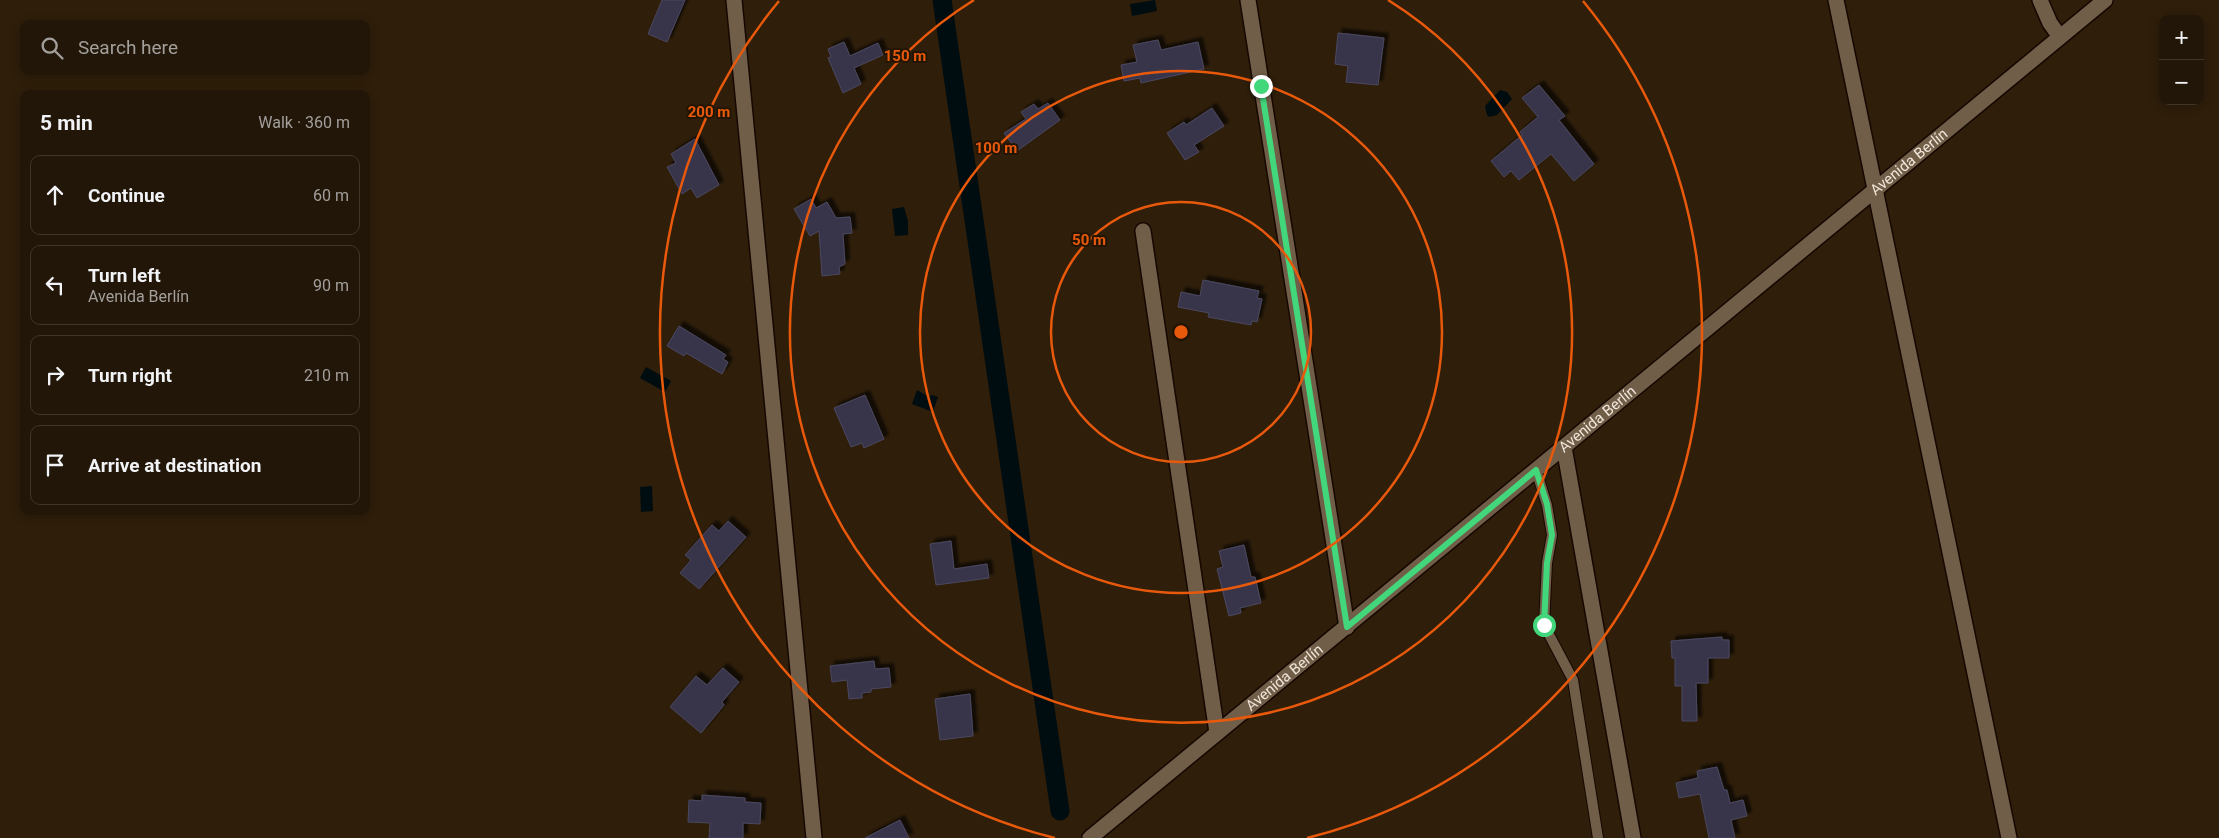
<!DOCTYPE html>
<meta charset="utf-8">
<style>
body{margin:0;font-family:Roboto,sans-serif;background:#2a1f12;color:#f1f3f6}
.controls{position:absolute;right:15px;top:15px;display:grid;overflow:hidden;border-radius:10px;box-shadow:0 2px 12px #0003}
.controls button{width:45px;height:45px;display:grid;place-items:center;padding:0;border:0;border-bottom:1px solid #3f3529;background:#221608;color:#f1f3f6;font:25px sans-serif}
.stop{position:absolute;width:15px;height:15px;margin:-11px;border:4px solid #42d77b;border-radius:50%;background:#fff}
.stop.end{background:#42d77b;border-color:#fff;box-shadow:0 1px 5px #0008}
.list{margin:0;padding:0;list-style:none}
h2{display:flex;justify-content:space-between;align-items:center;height:65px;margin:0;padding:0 20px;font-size:21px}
h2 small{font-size:16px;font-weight:400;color:#a29f9c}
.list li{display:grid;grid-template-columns:32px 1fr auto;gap:15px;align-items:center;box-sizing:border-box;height:80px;margin:0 10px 10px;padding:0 10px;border:1px solid #3f3529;border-radius:10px}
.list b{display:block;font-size:19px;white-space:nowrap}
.list p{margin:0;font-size:16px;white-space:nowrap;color:#a29f9c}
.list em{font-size:16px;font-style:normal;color:#a29f9c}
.icon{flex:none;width:28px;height:28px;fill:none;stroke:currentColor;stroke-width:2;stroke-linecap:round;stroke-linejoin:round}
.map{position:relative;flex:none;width:2219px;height:838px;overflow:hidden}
.search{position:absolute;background:#221608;box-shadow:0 2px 12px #0003;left:20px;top:20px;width:350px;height:55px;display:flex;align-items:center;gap:12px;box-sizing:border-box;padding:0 18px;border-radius:10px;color:#a29f9c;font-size:19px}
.panel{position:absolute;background:#221608;box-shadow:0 2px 12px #0003;left:20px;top:90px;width:350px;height:425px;border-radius:10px}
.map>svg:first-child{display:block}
.water{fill:#000d10}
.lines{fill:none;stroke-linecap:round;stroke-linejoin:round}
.canal{stroke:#000d10;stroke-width:19}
.building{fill:#38354c;stroke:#4a4860;filter:url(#shadow)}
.lane-casing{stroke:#160800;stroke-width:12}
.street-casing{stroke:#160800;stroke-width:18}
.secondary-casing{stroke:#160800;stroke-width:18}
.lane{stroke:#705e48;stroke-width:10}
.street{stroke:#705e48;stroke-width:15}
.secondary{stroke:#705e48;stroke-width:15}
.route{stroke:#42d77b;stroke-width:6}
.ring{fill:none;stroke:#e8590c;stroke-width:2.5}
.labels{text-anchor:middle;stroke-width:4;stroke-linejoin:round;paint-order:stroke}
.street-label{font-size:15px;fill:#f1e6da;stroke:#241502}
.centre{fill:#e8590c;stroke:#241502;stroke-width:2.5}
.ring-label{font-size:15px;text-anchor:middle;font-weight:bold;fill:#e8590c;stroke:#241502;stroke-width:4;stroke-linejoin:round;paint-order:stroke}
</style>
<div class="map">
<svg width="2219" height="838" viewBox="0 0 2219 838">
<defs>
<filter id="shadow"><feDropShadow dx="4.5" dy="-4.5" stdDeviation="1" flood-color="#0009"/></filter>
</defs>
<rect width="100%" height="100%" fill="#2e1e0a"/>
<!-- water -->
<path class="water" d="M 1155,0 L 1157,11 L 1132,16 L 1130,4 Z
M 1500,90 L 1507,92 L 1512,99 L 1497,115 L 1489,117 L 1487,115 L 1485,106 Z
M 904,207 L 908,221 L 908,235 L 895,236 L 892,209 Z
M 646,367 L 671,381 L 665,392 L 640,378 Z
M 917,390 L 929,397 L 932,395 L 938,397 L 933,412 L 912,404 Z
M 652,486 L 653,511 L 641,512 L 640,487 Z"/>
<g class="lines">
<!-- canal -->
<path class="canal" d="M 942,0 L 1060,811"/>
</g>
<!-- building -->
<path class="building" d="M 662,0 L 685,0 L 667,42 L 648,34 Z
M 1338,33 L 1384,38 L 1378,85 L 1346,82 L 1348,66 L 1335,64 Z
M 1158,40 L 1161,50 L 1198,42 L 1204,69 L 1141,83 L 1140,78 L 1124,81 L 1121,65 L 1137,62 L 1133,45 Z
M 844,42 L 850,56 L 878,43 L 883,55 L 854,68 L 861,84 L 843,93 L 828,58 L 831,57 L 828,49 Z
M 1539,85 L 1565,116 L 1559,120 L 1594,164 L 1574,181 L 1551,154 L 1519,180 L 1511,171 L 1504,177 L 1491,161 L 1522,135 L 1520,132 L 1538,117 L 1522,98 Z
M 1048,103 L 1060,120 L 1017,151 L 1004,133 L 1026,119 L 1021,112 L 1034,104 L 1038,109 Z
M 1212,108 L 1224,126 L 1194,145 L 1199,152 L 1185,160 L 1167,133 L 1184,122 L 1186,125 Z
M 695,139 L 719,185 L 697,198 L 691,188 L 682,194 L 667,167 L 676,163 L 671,154 Z
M 811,199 L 816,208 L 827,202 L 836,218 L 850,217 L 852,233 L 843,234 L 845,264 L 839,267 L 840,274 L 822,276 L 819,231 L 810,236 L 794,209 Z
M 1203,280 L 1259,291 L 1257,298 L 1262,299 L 1257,322 L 1252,321 L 1251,325 L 1208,317 L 1209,313 L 1178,307 L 1181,292 L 1200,296 Z
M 679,326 L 726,355 L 723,359 L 728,362 L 722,374 L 686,353 L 684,356 L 667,346 Z
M 865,395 L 884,439 L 864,448 L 862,443 L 851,447 L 834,408 Z
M 728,521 L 746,537 L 699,589 L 680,573 L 691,560 L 685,555 L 712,525 L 719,531 Z
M 951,541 L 954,569 L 987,564 L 989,578 L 936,585 L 930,544 Z
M 1244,545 L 1251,577 L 1255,577 L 1261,603 L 1240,608 L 1241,613 L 1229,616 L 1217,569 L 1223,567 L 1219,551 Z
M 1722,637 L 1722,640 L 1729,640 L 1729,658 L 1708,658 L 1708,683 L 1696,683 L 1697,721 L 1682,721 L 1682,686 L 1675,686 L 1675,658 L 1672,658 L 1671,641 Z
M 874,661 L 875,669 L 889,668 L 891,687 L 871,689 L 871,692 L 862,693 L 862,698 L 849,699 L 847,680 L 832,682 L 830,666 Z
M 723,668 L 739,682 L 722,702 L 724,705 L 701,733 L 670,707 L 696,676 L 707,685 Z
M 970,694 L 973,736 L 940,740 L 935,699 Z
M 1717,767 L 1724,790 L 1727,790 L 1730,803 L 1743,800 L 1747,816 L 1731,820 L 1735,838 L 1709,838 L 1700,794 L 1679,798 L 1676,783 L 1698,778 L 1697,771 Z
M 702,795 L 745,798 L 745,802 L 761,803 L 760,824 L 743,823 L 743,838 L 709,838 L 710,823 L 688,822 L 689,800 L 702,801 Z
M 900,820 L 909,838 L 865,838 Z"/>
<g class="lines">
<!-- lane casing -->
<g class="lane-casing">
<path id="lane" d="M 1536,470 L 1547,505 L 1552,535 L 1547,563 L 1544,625 L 1573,680 L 1598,838"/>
</g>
<!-- street casing -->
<g class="street-casing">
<path id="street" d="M 734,0 L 814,838
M 1248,0 L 1347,627
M 1836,0 L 2009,838
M 2040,0 L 2050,23 L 2060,37
M 1143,231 L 1217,733
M 1564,447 L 1633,838"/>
</g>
<!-- secondary casing -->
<g class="secondary-casing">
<g id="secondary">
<path id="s1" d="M 1090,838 L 2105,0"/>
</g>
</g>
<!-- lane -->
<use href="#lane" class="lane"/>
<!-- street -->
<use href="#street" class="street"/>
<!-- secondary -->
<use href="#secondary" class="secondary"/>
</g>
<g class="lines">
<!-- route -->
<path class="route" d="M 1261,86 L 1347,627 L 1536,470 L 1547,504 L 1552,535 L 1547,563 L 1544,625"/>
</g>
<!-- distance rings -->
<g class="ring">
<circle cx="1181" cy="332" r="130"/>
<circle cx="1181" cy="332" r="261"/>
<path d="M1388 0A391 391 0 1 1 974 0"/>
<path d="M1055 838A521 521 0 0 1 779 1M1583 1A521 521 0 0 1 1307 838"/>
</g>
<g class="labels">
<!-- street labels -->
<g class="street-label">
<text dy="5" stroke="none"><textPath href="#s1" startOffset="1062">Avenida Berlín</textPath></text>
<text dy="5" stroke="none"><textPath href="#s1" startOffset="658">Avenida Berlín</textPath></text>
<text dy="5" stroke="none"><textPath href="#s1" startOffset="252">Avenida Berlín</textPath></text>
</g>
</g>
<circle cx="1181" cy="332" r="8" class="centre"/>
<g class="ring-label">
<text x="905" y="61">150 m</text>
<text x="709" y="117">200 m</text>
<text x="996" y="153">100 m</text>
<text x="1089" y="245">50 m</text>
</g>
</svg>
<div class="controls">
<button>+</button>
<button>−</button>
</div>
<div class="stop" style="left:1544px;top:625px"></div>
<div class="stop end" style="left:1261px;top:86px"></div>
<div class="search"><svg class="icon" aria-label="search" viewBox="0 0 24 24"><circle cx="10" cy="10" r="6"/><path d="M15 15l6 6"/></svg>Search here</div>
<section class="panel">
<h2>5 min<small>Walk · 360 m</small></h2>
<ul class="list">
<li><svg class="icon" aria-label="ahead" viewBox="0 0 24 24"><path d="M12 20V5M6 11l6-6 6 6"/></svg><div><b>Continue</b></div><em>60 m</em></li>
<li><svg class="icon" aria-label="left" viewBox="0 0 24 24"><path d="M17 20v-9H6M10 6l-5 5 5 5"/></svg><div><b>Turn left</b><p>Avenida Berlín</p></div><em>90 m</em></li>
<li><svg class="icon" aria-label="right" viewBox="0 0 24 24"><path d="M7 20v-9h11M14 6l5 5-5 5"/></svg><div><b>Turn right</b></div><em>210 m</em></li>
<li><svg class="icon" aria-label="arrive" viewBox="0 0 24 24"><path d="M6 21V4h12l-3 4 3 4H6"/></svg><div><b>Arrive at destination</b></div></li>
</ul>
</section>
</div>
